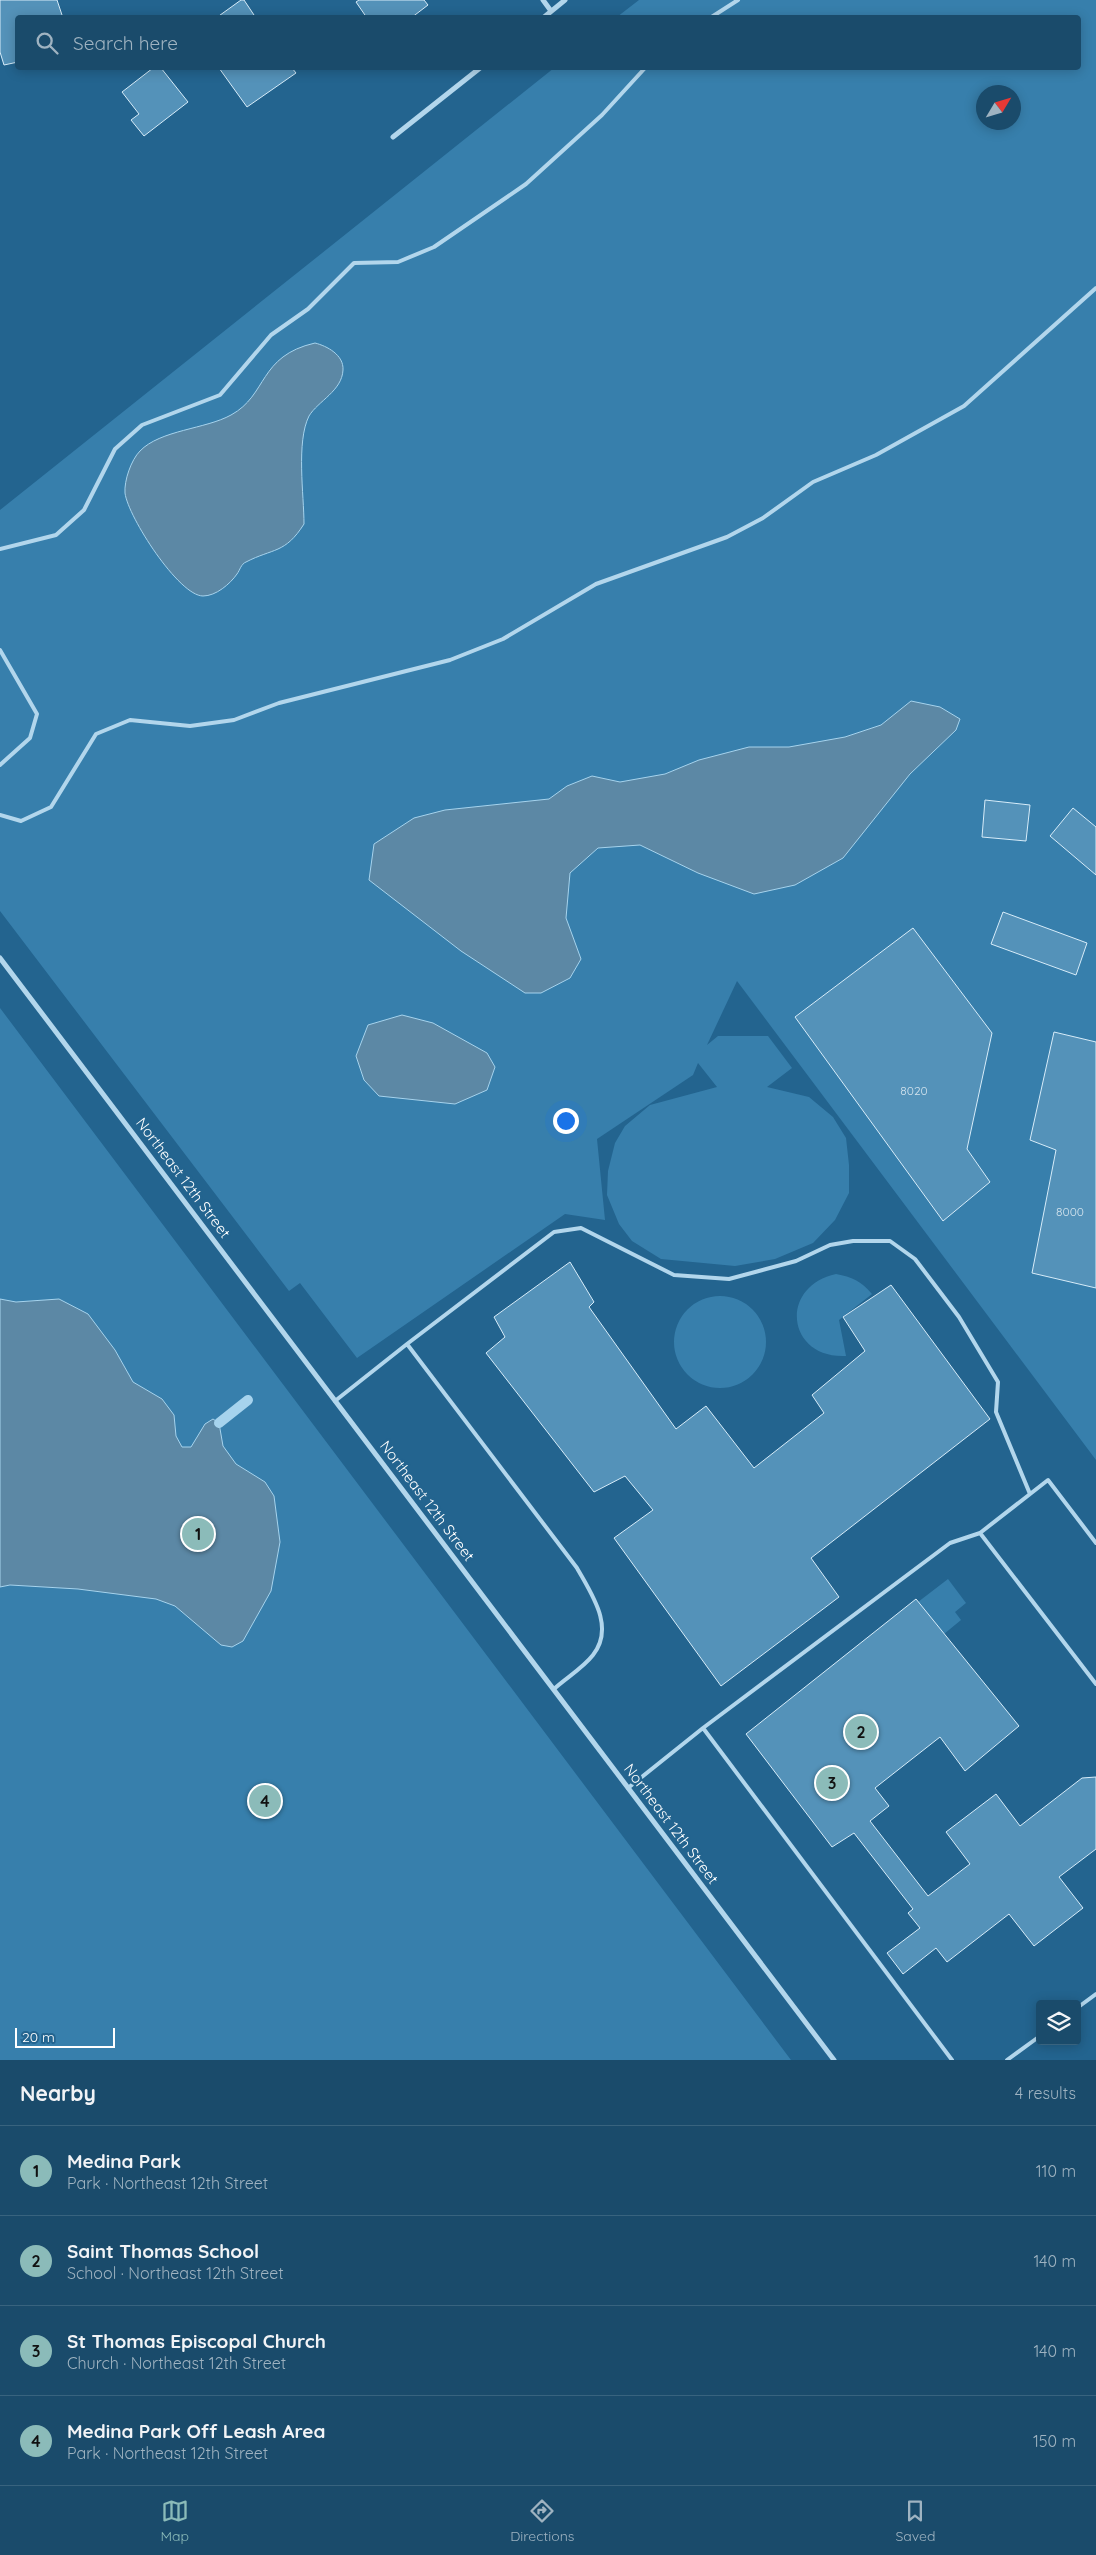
<!DOCTYPE html>
<meta charset="utf-8">
<style>
body{margin:0;font-family:Quicksand,sans-serif;background:#275573;color:#f1f3f6}
.controls{position:absolute;right:15px;bottom:15px;display:grid;overflow:hidden;border-radius:5px;box-shadow:0 2px 12px #0003}
.controls button{width:45px;height:45px;display:grid;place-items:center;padding:0;border:0;border-bottom:1px solid #38637e;background:#1a4b6b;color:#f1f3f6;font:25px sans-serif}
.compass{position:absolute;left:976px;top:85px;width:45px;height:45px;border-radius:50%;background:#1a4b6b;box-shadow:0 2px 12px #0003;rotate:52deg}
.scale{position:absolute;left:15px;bottom:12px;width:100px;box-sizing:border-box;padding-left:5px;border:2px solid #fff;border-top:0;font-size:14px;line-height:18px;white-space:nowrap;color:#fff;-webkit-text-stroke:4px #23648f;paint-order:stroke}
.you{position:absolute;left:565px;top:1120px;width:18px;height:18px;margin:-12px;border:4px solid #fff;border-radius:50%;background:#1a73e8;box-shadow:0 0 0 8px #1a73e833}
.badge{display:grid;place-items:center;width:32px;height:32px;border-radius:50%;background:#8bbbb9;color:#111;font-size:16px;font-weight:700}
.pin{position:absolute;translate:-50% -50%;border:2px solid #fff;box-shadow:0 1px 5px #0006}
.list{margin:0;padding:0;list-style:none}
h2{display:flex;justify-content:space-between;align-items:center;height:65px;margin:0;padding:0 20px;font-size:21px}
h2 small{font-size:16px;font-weight:400;color:#9fb3c1}
.list li{display:grid;grid-template-columns:32px 1fr auto;gap:15px;align-items:center;box-sizing:border-box;height:90px;padding:0 20px;border-top:1px solid #38637e}
.list b{display:block;font-size:19px;white-space:nowrap}
.list p{margin:0;font-size:16px;white-space:nowrap;color:#9fb3c1}
.list em{font-size:16px;font-style:normal;color:#9fb3c1}
.icon{flex:none;width:28px;height:28px;fill:none;stroke:currentColor;stroke-width:2;stroke-linecap:round;stroke-linejoin:round}
.map{position:relative;flex:none;width:1096px;height:2060px;overflow:hidden}
.search{position:absolute;background:#1a4b6b;box-shadow:0 2px 12px #0003;left:15px;right:15px;top:15px;height:55px;display:flex;align-items:center;gap:12px;box-sizing:border-box;padding:0 18px;border-radius:5px;color:#9fb3c1;font-size:19px}
.sheet{height:425px;background:#1a4b6b}
nav{display:flex;justify-content:space-around;align-items:center;box-sizing:border-box;height:70px;border-top:1px solid #38637e;background:#1a4b6b;font-size:14px;color:#9fb3c1}
nav a{display:grid;justify-items:center;gap:2px}
nav .on{color:#8bbbb9}
.map>svg:first-child{display:block}
.green{fill:#377fac;fill-rule:evenodd}
.water{fill:#5c88a5;stroke:#a6d3ed}
.lines{fill:none;stroke-linecap:round;stroke-linejoin:round}
.stream{stroke:#a6d3ed;stroke-width:10}
.building{fill:#5492b9;stroke:#d7ecf9}
.service{stroke:#b2d6ec;stroke-width:4}
.minor{stroke:#b2d6ec;stroke-width:5}
.labels{text-anchor:middle;stroke-width:5;stroke-linejoin:round;paint-order:stroke}
.number-label{font-size:12px;fill:#d4e4ee}
.street-label{font-size:15px;fill:#fff;stroke:#23648f}
</style>
<div class="map">
<svg width="1096" height="2060" viewBox="0 0 1096 2060">
<rect width="100%" height="100%" fill="#23648f"/>
<!-- green -->
<path class="green" d="M 639,0 L 1096,0 L 1096,1460 L 737,981 L 707,1045 L 718,1036 L 768,1036 L 792,1068 L 767,1087 L 809,1097 L 833,1117 L 846,1138 L 849,1165 L 849,1193 L 835,1220 L 813,1243 L 775,1259 L 735,1266 L 661,1259 L 632,1241 L 619,1224 L 607,1195 L 608,1171 L 615,1143 L 625,1126 L 650,1105 L 717,1087 L 698,1063 L 693,1075 L 597,1139 L 605,1220 L 565,1214 L 357,1358 L 300,1283 L 289,1291 L 0,911 L 0,510 L 554,68 L 1078,68 L 1078,18 L 617,17 ZM 984,92 L 1014,92 L 1014,122 L 984,122 Z
M 0,1008 L 791,2060 L 0,2060 Z
M 836,1274 C 852,1277 861,1281 872,1294 L 839,1320 L 846,1356 C 787,1359 778,1287 836,1274 Z
M674 1342a46 46 0 1 1 92 0a46 46 0 1 1-92 0Z
M 948,1579 L 966,1603 L 955,1612 L 961,1620 L 944,1634 L 918,1602 Z"/>
<!-- water -->
<path class="water" d="M 315,343 C 327,346 344,355 343,370 C 342,391 318,401 309,416 C 296,442 304,495 304,524 C 285,554 273,548 246,562 C 241,564 240,570 237,574 C 230,584 216,596 203,596 C 179,596 128,517 125,493 C 124,481 131,460 140,451 C 160,430 206,429 231,415 C 268,395 258,356 315,343 Z
M 911,701 L 940,707 L 960,719 L 956,730 L 910,774 L 843,858 L 795,885 L 754,894 L 698,873 L 640,845 L 598,848 L 570,873 L 566,918 L 581,959 L 570,978 L 541,993 L 525,993 L 461,951 L 369,880 L 374,844 L 414,818 L 445,810 L 549,799 L 567,786 L 592,776 L 620,782 L 665,774 L 699,760 L 749,747 L 789,747 L 845,737 L 881,725 Z
M 402,1015 L 433,1023 L 487,1053 L 495,1067 L 487,1090 L 455,1104 L 379,1096 L 364,1080 L 356,1056 L 368,1025 Z
M 0,1299 L 16,1302 L 59,1299 L 88,1314 L 115,1350 L 133,1382 L 162,1399 L 174,1415 L 176,1436 L 182,1447 L 191,1447 L 205,1424 L 213,1419 L 219,1423 L 223,1446 L 236,1464 L 265,1482 L 274,1496 L 280,1542 L 271,1591 L 243,1641 L 232,1647 L 221,1645 L 175,1606 L 156,1599 L 78,1589 L 10,1585 L 0,1587 Z"/>
<g class="lines">
<!-- stream -->
<path class="stream" d="M 219,1423 L 248,1400"/>
</g>
<!-- building -->
<path class="building" d="M 0,0 L 57,0 L 63,18 L 18,18 L 18,62 L 4,65 L 0,52 Z
M 241,0 L 244,0 L 256,18 L 216,18 Z
M 359,0 L 424,0 L 428,5 L 411,18 L 367,18 L 356,2 Z
M 153,68 L 161,68 L 188,102 L 144,136 L 131,120 L 139,114 L 122,92 Z
M 219,68 L 292,68 L 296,73 L 247,107 Z
M 985,800 L 1030,805 L 1026,841 L 982,837 Z
M 1073,808 L 1096,827 L 1096,875 L 1050,836 Z
M 1003,912 L 1087,943 L 1076,975 L 991,944 Z
M 913,928 L 992,1033 L 967,1149 L 990,1182 L 943,1221 L 795,1017 Z
M 1054,1032 L 1096,1042 L 1096,1288 L 1032,1273 L 1056,1150 L 1030,1140 Z
M 570,1262 L 594,1302 L 589,1307 L 676,1429 L 706,1406 L 754,1468 L 824,1413 L 812,1395 L 865,1351 L 843,1317 L 891,1285 L 990,1419 L 811,1558 L 839,1597 L 721,1686 L 614,1538 L 653,1510 L 625,1476 L 594,1492 L 486,1353 L 505,1337 L 494,1317 Z
M 916,1599 L 1019,1726 L 965,1771 L 940,1737 L 875,1788 L 889,1806 L 870,1821 L 928,1896 L 970,1864 L 946,1832 L 996,1794 L 1020,1826 L 1082,1778 L 1096,1777 L 1096,1849 L 1059,1877 L 1083,1908 L 1034,1946 L 1009,1914 L 947,1962 L 936,1948 L 903,1974 L 887,1953 L 920,1928 L 908,1913 L 913,1909 L 854,1833 L 832,1847 L 746,1734 Z"/>
<g class="lines">
<!-- service -->
<path class="service" d="M 710,18 L 738,0
M 0,549 L 56,535 L 84,510 L 115,449 L 142,425 L 220,395 L 271,335 L 308,309 L 354,263 L 398,262 L 434,247 L 526,184 L 602,115 L 645,68
M 0,650 L 37,714 L 30,738 L 0,765
M 0,815 L 21,821 L 51,807 L 96,734 L 130,720 L 190,726 L 234,720 L 279,703 L 450,660 L 503,639 L 596,584 L 727,537 L 763,518 L 813,482 L 876,455 L 964,406 L 1096,288
M 407,1344 L 554,1232 L 581,1228 L 674,1275 L 729,1279 L 796,1261 L 830,1245 L 853,1241 L 890,1241 L 915,1259 L 959,1317 L 998,1382 L 996,1412 L 1030,1494
M 335,1401 L 407,1344 L 577,1568 C 592,1595 615,1627 593,1655 C 583,1668 566,1678 554,1689
M 1096,1543 L 1048,1480 L 980,1533 L 1096,1684
M 703,1728 L 950,1543 L 980,1533
M 628,1788 L 703,1728 L 952,2060
M 1077,2008 L 1096,1994
M 1007,2060 L 1040,2036"/>
<!-- minor -->
<path class="minor" d="M 543,0 L 551,11
M 543,18 L 565,0
M 393,137 L 480,68
M 0,958 L 834,2060"/>
</g>
<g class="labels">
<!-- number labels -->
<g class="number-label">
<text x="914" y="1095">8020</text>
<text x="1070" y="1216">8000</text>
</g>
<!-- street labels -->
<g class="street-label">
<text transform="translate(183 1178) rotate(53)" y="5">Northeast 12th Street</text>
<text transform="translate(427 1501) rotate(53)" y="5">Northeast 12th Street</text>
<text transform="translate(671 1824) rotate(53)" y="5">Northeast 12th Street</text>
</g>
</g>
</svg>
<div class="controls">
<button><svg class="icon" aria-label="layers" viewBox="0 0 24 24"><path d="M12 4l9 5-9 5-9-5zM3 14l9 5 9-5"/></svg></button>
</div>
<svg class="compass" viewBox="-18 -18 36 36"><path d="M0-13l5 13h-10z" fill="#e53935"/><path d="M0 13l5-13h-10z" fill="#9fb3c1"/></svg>
<div class="scale">20 m</div>
<div class="you"></div>
<div class="pin badge" style="left:198px;top:1534px">1</div>
<div class="pin badge" style="left:861px;top:1732px">2</div>
<div class="pin badge" style="left:832px;top:1783px">3</div>
<div class="pin badge" style="left:265px;top:1801px">4</div>
<div class="search"><svg class="icon" aria-label="search" viewBox="0 0 24 24"><circle cx="10" cy="10" r="6"/><path d="M15 15l6 6"/></svg>Search here</div>
</div>
<section class="sheet">
<h2>Nearby<small>4 results</small></h2>
<ul class="list">
<li><span class="badge">1</span><div><b>Medina Park</b><p>Park · Northeast 12th Street</p></div><em>110 m</em></li>
<li><span class="badge">2</span><div><b>Saint Thomas School</b><p>School · Northeast 12th Street</p></div><em>140 m</em></li>
<li><span class="badge">3</span><div><b>St Thomas Episcopal Church</b><p>Church · Northeast 12th Street</p></div><em>140 m</em></li>
<li><span class="badge">4</span><div><b>Medina Park Off Leash Area</b><p>Park · Northeast 12th Street</p></div><em>150 m</em></li>
</ul>
</section>
<nav>
<a class="on"><svg class="icon" aria-label="map" viewBox="0 0 24 24"><path d="M3 6l6-2 6 2 6-2v14l-6 2-6-2-6 2zM9 4v14M15 6v14"/></svg>Map</a>
<a><svg class="icon" aria-label="directions" viewBox="0 0 24 24"><path d="M12 3l9 9-9 9-9-9zM9 14v-3h6M13 9l2 2-2 2"/></svg>Directions</a>
<a><svg class="icon" aria-label="saved" viewBox="0 0 24 24"><path d="M7 4h10v16l-5-4-5 4z"/></svg>Saved</a>
</nav>
